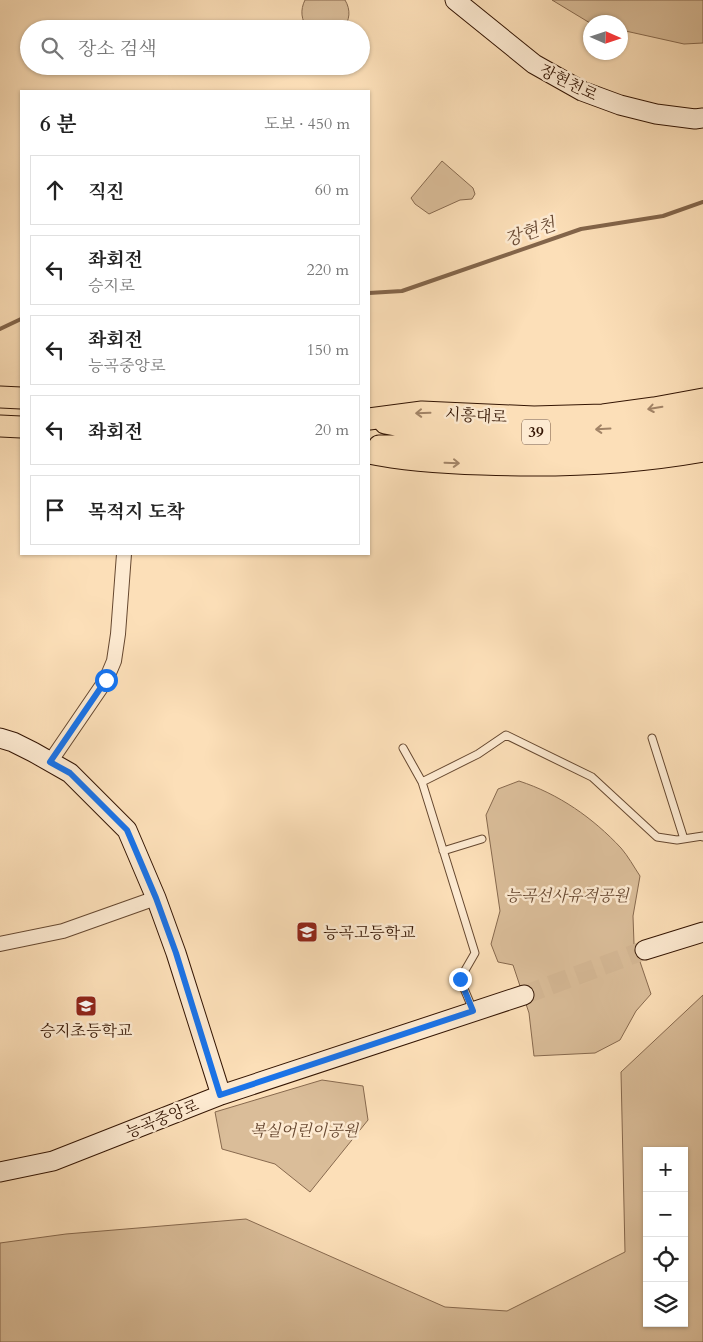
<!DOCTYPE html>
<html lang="ko">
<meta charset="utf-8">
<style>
body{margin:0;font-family:Cardo,"Noto Serif KR",serif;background:#f2f2f2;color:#222}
.controls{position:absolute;right:15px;bottom:15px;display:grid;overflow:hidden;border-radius:0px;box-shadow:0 1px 4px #0004}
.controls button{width:45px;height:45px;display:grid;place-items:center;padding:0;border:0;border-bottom:1px solid #e0e0e0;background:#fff;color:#222;font:25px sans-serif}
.compass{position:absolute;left:583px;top:15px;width:45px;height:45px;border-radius:50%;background:#fff;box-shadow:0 1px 4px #0004;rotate:93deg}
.stop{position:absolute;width:15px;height:15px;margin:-11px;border:4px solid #1a73e8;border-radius:50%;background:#fff}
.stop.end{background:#1a73e8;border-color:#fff;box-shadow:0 1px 5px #0008}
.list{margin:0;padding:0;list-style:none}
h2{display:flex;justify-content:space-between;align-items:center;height:65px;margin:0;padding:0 20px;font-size:21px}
h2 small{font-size:16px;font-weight:400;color:#767676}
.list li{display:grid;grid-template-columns:32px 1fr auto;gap:15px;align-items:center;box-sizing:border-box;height:70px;margin:0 10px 10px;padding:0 10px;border:1px solid #e0e0e0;border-radius:0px}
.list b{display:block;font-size:19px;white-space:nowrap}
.list p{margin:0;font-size:16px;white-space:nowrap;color:#767676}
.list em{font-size:16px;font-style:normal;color:#767676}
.icon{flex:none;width:28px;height:28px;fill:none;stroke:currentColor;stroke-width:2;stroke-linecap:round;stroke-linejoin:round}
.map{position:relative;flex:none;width:703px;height:1342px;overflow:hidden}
.search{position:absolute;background:#fff;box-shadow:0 1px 4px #0004;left:20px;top:20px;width:350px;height:55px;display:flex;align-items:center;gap:12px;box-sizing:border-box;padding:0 18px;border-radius:28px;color:#767676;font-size:19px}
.panel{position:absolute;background:#fff;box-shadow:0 1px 4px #0004;left:20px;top:90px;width:350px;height:465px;border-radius:0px}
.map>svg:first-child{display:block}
.green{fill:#dabd99;stroke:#87694e;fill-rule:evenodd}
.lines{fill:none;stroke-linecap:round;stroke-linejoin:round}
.stream{stroke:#83654a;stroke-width:4}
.secondary-tunnel{stroke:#d4b794;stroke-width:19;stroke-dasharray:19 9;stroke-linecap:butt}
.lane-casing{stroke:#664830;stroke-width:9}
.street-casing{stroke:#664830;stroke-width:16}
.secondary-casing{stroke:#341503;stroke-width:21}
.primary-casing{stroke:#341503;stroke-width:23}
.lane{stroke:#fdead1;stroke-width:7}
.street{stroke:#fdead1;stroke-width:14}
.secondary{stroke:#fdead1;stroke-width:19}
.primary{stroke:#fcdfb8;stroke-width:21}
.oneway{stroke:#a28467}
.route{stroke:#1a73e8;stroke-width:6}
.labels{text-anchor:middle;stroke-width:5;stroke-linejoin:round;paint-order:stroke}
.shield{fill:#fdead1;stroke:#705541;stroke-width:1}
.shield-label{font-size:15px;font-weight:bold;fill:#341503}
.street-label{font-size:16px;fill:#341503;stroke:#fdead1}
.park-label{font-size:16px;font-style:italic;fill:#664730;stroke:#fdead1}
.poi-label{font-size:16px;fill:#341503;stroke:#fdead1;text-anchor:start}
.water-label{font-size:18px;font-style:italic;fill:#694a33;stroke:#fdead1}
</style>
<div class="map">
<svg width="703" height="1342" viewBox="0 0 703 1342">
<rect width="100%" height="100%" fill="#fcdfb8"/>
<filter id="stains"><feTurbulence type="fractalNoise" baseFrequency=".004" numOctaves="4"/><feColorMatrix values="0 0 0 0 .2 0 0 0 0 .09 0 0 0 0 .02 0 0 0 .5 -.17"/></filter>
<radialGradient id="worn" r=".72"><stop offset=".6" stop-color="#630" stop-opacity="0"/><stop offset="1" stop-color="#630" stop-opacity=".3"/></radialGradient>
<!-- green -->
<path class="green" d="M 305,0 L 345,0 C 351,10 350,20 343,29 L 308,29 C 301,20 300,10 305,0 Z
M 552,0 L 703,0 L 703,43 L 684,44 L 621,30 L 620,22 L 590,23 Z
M 442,161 L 473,188 L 475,194 L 472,199 L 460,200 L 429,214 L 415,204 L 411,198 Z
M 519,781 C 559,794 593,818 621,848 C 628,856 634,867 640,876 L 633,916 L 634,944 L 651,994 L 636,1011 L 620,1040 L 595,1053 L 534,1056 L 529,1013 L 513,965 L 498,962 L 491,944 L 500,911 L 486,815 L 498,789 Z
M 703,995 L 703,1342 L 0,1342 L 0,1243 L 66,1234 L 246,1219 L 445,1307 L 507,1311 L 625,1252 L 621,1072 ZM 647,1151 L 684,1151 L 684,1323 L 647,1323 Z
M 322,1080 L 363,1086 L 368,1120 L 310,1192 L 275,1164 L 222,1149 L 215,1112 Z"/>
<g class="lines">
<!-- stream -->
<path class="stream" d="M 369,293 L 402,291 L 581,229 L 663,216 L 703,202
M 0,329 L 21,319"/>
<!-- secondary-tunnel -->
<path class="secondary-tunnel" d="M 524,995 L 645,950"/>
<!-- lane casing -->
<g class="lane-casing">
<path id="lane" d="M 652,738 L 684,839
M 403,748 L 422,782 L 475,953 L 460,979 L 473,1010
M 422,782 L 478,754 L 506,735 L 592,777 L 657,837 L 677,840 L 703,836 L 703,837
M 443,851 L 482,839"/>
</g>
<!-- street casing -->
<g class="street-casing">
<path id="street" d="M 50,762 L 106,680 L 114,661 L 118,634 L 124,554
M 0,944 L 63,931 L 156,898"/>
</g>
<!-- secondary casing -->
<g class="secondary-casing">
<path id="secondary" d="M 455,0 L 534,64 L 582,91 L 620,105 L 656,114 L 695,119 L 703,118
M 0,738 L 13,742 L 33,752 L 70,773 L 127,830 L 156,898 L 176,953 L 221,1095
M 645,950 L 703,932
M 0,1172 L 53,1161 L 221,1095 L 524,995"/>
</g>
<!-- primary casing -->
<g class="primary-casing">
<path id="primary" d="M 0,397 L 21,398
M 369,419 L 422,412 L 534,417 L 603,415 L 654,408 L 703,399
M 385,423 L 422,430 L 550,432 L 623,428 L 674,422 L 703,417
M 0,426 L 21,427
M 379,446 C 487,444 597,456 703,432
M 369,453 C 407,461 444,463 482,464 C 557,467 630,464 703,451"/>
</g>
<!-- lane -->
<use href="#lane" class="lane"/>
<!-- street -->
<use href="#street" class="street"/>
<!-- secondary -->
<use href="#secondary" class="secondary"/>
<!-- primary -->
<use href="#primary" class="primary"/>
</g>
<!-- one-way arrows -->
<defs><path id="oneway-shaft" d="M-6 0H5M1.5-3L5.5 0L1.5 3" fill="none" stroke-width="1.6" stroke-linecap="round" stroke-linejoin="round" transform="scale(1.25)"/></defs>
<g class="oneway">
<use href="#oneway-shaft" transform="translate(655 408) rotate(171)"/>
<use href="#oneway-shaft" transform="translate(423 413) rotate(178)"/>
<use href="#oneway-shaft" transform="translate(603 429) rotate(177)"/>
<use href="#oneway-shaft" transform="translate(452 463) rotate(2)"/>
</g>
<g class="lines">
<!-- route -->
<path class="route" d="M 106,680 L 50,762 L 70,773 L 127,830 L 156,898 L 176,953 L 220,1095 L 473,1011 L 460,979"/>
</g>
<!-- icons -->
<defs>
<g id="school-square" transform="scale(1.125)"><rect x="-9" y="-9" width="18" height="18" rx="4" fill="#8f2418" stroke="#fdead1"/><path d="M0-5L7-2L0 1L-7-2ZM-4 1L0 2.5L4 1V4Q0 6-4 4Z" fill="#fff"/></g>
</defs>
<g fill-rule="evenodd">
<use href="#school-square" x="307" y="932"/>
<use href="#school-square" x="86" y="1006"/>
</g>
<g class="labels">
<!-- shield labels -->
<rect class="shield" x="522" y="419.5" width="28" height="25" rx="4"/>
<g class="shield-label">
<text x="536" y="437">39</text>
</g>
<!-- street labels -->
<g class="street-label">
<text transform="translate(569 82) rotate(26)" y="6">장현천로</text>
<text transform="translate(476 415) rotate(3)" y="6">시흥대로</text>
<text transform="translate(162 1118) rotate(-22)" y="6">능곡중앙로</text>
</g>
<!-- park labels -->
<g class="park-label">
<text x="567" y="901">능곡선사유적공원</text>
<text x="304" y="1136">복실어린이공원</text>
</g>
<!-- poi labels -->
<g class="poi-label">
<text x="323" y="938">능곡고등학교</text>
<text x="86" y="1036" text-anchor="middle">승지초등학교</text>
</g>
<!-- water labels -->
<g class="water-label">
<text transform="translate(530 232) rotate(-19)" y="6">장현천</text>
</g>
</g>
<rect width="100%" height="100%" filter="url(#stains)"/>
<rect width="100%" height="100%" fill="url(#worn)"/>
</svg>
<div class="controls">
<button>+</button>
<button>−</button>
<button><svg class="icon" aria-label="locate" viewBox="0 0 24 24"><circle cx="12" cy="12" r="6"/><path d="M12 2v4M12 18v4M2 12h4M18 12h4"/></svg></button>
<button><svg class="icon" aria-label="layers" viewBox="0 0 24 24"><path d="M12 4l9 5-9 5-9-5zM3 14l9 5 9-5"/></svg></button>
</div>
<svg class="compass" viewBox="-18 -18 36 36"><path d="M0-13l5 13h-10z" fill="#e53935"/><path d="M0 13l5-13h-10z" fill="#767676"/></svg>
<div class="stop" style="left:106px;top:680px"></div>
<div class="stop end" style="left:460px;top:979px"></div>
<div class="search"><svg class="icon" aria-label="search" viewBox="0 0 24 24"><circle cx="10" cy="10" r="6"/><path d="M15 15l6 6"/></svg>장소 검색</div>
<section class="panel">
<h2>6 분<small>도보 · 450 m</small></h2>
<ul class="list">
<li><svg class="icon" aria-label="ahead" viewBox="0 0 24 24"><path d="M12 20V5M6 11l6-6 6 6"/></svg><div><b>직진</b></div><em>60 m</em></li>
<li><svg class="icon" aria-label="left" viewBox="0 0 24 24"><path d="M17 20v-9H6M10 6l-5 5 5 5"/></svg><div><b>좌회전</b><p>승지로</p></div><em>220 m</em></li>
<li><svg class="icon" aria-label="left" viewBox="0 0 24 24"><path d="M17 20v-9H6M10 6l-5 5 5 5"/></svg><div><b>좌회전</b><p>능곡중앙로</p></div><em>150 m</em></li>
<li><svg class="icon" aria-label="left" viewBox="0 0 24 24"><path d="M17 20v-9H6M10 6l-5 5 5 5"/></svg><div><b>좌회전</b></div><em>20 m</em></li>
<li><svg class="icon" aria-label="arrive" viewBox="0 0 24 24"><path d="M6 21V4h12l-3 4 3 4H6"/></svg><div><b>목적지 도착</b></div></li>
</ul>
</section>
</div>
